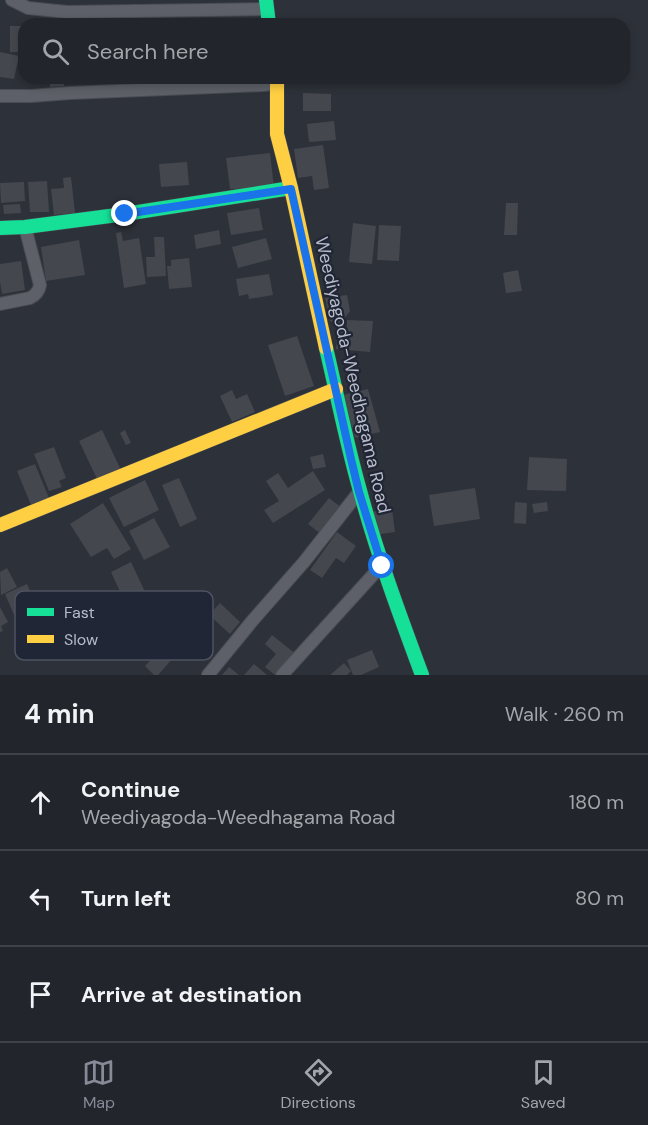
<!DOCTYPE html>
<meta charset="utf-8">
<style>
body{margin:0;font-family:"DM Sans",sans-serif;background:#2a2d33;color:#f1f3f6}
.stop{position:absolute;width:18px;height:18px;margin:-14px;border:4px solid #1a73e8;border-radius:50%;background:#fff}
.stop.end{background:#1a73e8;border-color:#fff;box-shadow:0 2px 6px #0008}
.list{margin:0;padding:0;list-style:none}
h2{display:flex;justify-content:space-between;align-items:center;height:78px;margin:0;padding:0 24px;font-size:26px}
h2 small{font-size:20px;font-weight:400;color:#a2a5a9}
.list li{display:grid;grid-template-columns:39px 1fr auto;gap:18px;align-items:center;box-sizing:border-box;height:96px;padding:0 24px;border-top:2px solid #3f4247}
.list b{display:block;font-size:22px;white-space:nowrap}
.list p{margin:0;font-size:20px;white-space:nowrap;color:#a2a5a9}
.list em{font-size:20px;font-style:normal;color:#a2a5a9}
.icon{flex:none;width:33px;height:33px;fill:none;stroke:currentColor;stroke-width:2;stroke-linecap:round;stroke-linejoin:round}
.map{position:relative;flex:none;width:648px;height:675px;overflow:hidden}
.search{position:absolute;background:#22252b;box-shadow:0 3px 9px #0003;left:18px;right:18px;top:18px;height:66px;display:flex;align-items:center;gap:15px;box-sizing:border-box;padding:0 21px;border-radius:18px;color:#a2a5a9;font-size:22px}
.sheet{height:366px;background:#22252b}
nav{display:flex;justify-content:space-around;align-items:center;box-sizing:border-box;height:84px;border-top:2px solid #3f4247;background:#22252b;font-size:16px;color:#a2a5a9}
nav a{display:grid;justify-items:center;gap:3px}
nav .on{color:#878b97}
.map>svg:first-child{display:block}
.building{fill:#44474e}
.lines{fill:none;stroke-linecap:round;stroke-linejoin:round}
.street-casing{stroke:#494c52;stroke-width:14}
.fast-casing{stroke:#494c52;stroke-width:15}
.slow-casing{stroke:#494c52;stroke-width:15}
.street{stroke:#5d6068;stroke-width:12}
.fast{stroke:#16e098;stroke-width:14}
.slow{stroke:#ffcf43;stroke-width:14}
.route{stroke:#1a73e8;stroke-width:8}
.labels{text-anchor:middle;stroke-width:4.5;stroke-linejoin:round;paint-order:stroke}
.street-label{font-size:18px;fill:#b8bcca;stroke:#202635}
.key{fill:#202635;stroke:#4e5362;stroke-width:1.5}
.key-label{font-size:16px;fill:#b8bcca}
</style>
<div class="map">
<svg width="648" height="675" viewBox="0 0 648 675">
<rect width="100%" height="100%" fill="#2d3139"/>
<!-- building -->
<path class="building" d="M 291,21 L 312,21 L 312,24 L 291,24 Z
M 10,26 L 24,26 L 24,52 L 10,52 Z
M 0,52 L 19,56 L 14,79 L 0,77 Z
M 34,78 L 49,78 L 49,83 L 34,83 Z
M 50,78 L 64,78 L 64,86 L 50,87 Z
M 214,78 L 232,78 L 232,80 L 215,82 Z
M 289,78 L 300,78 L 300,81 L 289,82 Z
M 303,93 L 331,94 L 331,111 L 303,111 Z
M 334,121 L 336,140 L 309,142 L 307,124 Z
M 323,145 L 329,188 L 314,190 L 312,176 L 298,178 L 294,149 Z
M 270,153 L 274,188 L 230,189 L 226,158 Z
M 187,162 L 189,185 L 161,187 L 159,164 Z
M 71,177 L 75,213 L 54,215 L 51,189 L 64,188 L 63,178 Z
M 47,181 L 49,212 L 30,212 L 28,182 Z
M 24,182 L 25,201 L 1,203 L 0,183 Z
M 506,203 L 518,203 L 517,235 L 504,235 Z
M 20,204 L 21,213 L 4,214 L 3,205 Z
M 259,208 L 263,230 L 231,235 L 227,213 Z
M 353,223 L 376,226 L 372,264 L 349,262 Z
M 379,225 L 401,226 L 399,261 L 377,260 Z
M 219,230 L 221,244 L 196,249 L 194,235 Z
M 121,232 L 123,241 L 139,238 L 146,284 L 124,288 L 116,233 Z
M 154,237 L 164,237 L 166,276 L 147,277 L 146,257 L 155,257 Z
M 266,238 L 272,259 L 238,268 L 232,247 Z
M 79,240 L 85,275 L 46,281 L 41,247 Z
M 189,258 L 192,287 L 169,289 L 167,266 L 171,266 L 171,260 Z
M 21,261 L 25,290 L 2,294 L 0,282 L 0,264 Z
M 518,270 L 522,291 L 506,293 L 503,273 Z
M 269,274 L 273,295 L 249,299 L 248,294 L 239,296 L 236,279 Z
M 347,295 L 350,311 L 340,324 L 330,321 L 325,298 Z
M 347,320 L 373,321 L 370,352 L 336,349 L 338,328 L 347,328 Z
M 297,336 L 314,386 L 285,396 L 268,345 Z
M 368,389 L 380,432 L 355,438 L 343,395 Z
M 232,390 L 236,399 L 247,394 L 255,412 L 232,422 L 220,396 Z
M 102,430 L 121,470 L 98,481 L 79,441 Z
M 125,430 L 131,443 L 126,445 L 120,433 Z
M 54,447 L 66,478 L 59,481 L 62,487 L 49,491 L 34,454 Z
M 323,454 L 326,467 L 313,469 L 310,457 Z
M 529,457 L 567,459 L 566,491 L 527,490 Z
M 35,464 L 49,498 L 31,505 L 17,471 Z
M 313,471 L 325,490 L 273,523 L 264,510 L 279,501 L 266,481 L 278,473 L 288,488 Z
M 179,478 L 197,519 L 180,527 L 162,485 Z
M 145,480 L 159,510 L 124,527 L 109,498 Z
M 475,488 L 480,519 L 434,526 L 429,495 Z
M 329,498 L 342,508 L 321,534 L 308,524 Z
M 515,502 L 527,503 L 526,524 L 514,523 Z
M 547,502 L 548,511 L 534,513 L 532,504 Z
M 103,503 L 131,549 L 114,559 L 107,548 L 91,557 L 70,524 Z
M 392,509 L 395,532 L 374,535 L 371,512 Z
M 154,518 L 170,547 L 144,560 L 129,531 Z
M 337,532 L 356,546 L 344,563 L 336,558 L 322,578 L 310,570 Z
M 131,562 L 148,598 L 127,607 L 111,572 Z
M 7,568 L 17,587 L 1,595 L 0,572 Z
M 27,584 L 37,607 L 15,617 L 5,594 Z
M 220,603 L 240,622 L 230,634 L 209,615 Z
M 0,607 L 8,622 L 1,626 L 3,631 L 0,632 Z
M 272,635 L 297,655 L 280,675 L 275,675 L 265,667 L 276,654 L 265,644 Z
M 162,648 L 173,658 L 158,675 L 154,675 L 145,666 Z
M 372,650 L 379,667 L 361,675 L 353,675 L 347,660 Z
M 344,663 L 351,671 L 347,675 L 330,675 Z
M 254,664 L 267,675 L 244,675 Z
M 229,667 L 239,675 L 222,675 Z"/>
<g class="lines">
<!-- street casing -->
<g class="street-casing">
<path id="street" d="M 12,0 L 28,8 L 67,12 L 267,9
M 0,96 L 31,96 L 70,93 L 263,85 L 278,83
M 0,304 L 30,298 C 36,295 39,291 40,285 L 25,227
M 208,675 L 253,620 L 304,562 L 359,492
M 282,675 L 382,565"/>
</g>
<!-- fast casing -->
<g class="fast-casing">
<path id="fast" d="M 266,0 L 269,24
M 0,228 L 25,227 L 125,214 L 291,188
M 326,348 C 337,394 346,441 359,487 C 376,551 399,613 422,675"/>
</g>
<!-- slow casing -->
<g class="slow-casing">
<path id="slow" d="M 277,78 L 277,134 L 291,188 L 326,348
M 0,525 L 336,389"/>
</g>
<!-- street -->
<use href="#street" class="street"/>
<!-- fast -->
<use href="#fast" class="fast"/>
<!-- slow -->
<use href="#slow" class="slow"/>
</g>
<g class="lines">
<!-- route -->
<path class="route" d="M 125,214 L 291,189 L 351,459 L 359,492 L 382,566"/>
</g>
<g class="labels">
<!-- street labels -->
<g class="street-label">
<text transform="translate(353 375) rotate(77)" y="6">Weediyagoda-Weedhagama Road</text>
</g>
</g>
<!-- legend -->
<rect x="15" y="591" width="198" height="69" rx="9" class="key"/>
<rect x="27" y="608" width="27" height="8" fill="#16e098"/>
<rect x="27" y="635" width="27" height="8" fill="#ffcf43"/>
<g class="key-label">
<text x="64" y="618">Fast</text>
<text x="64" y="645">Slow</text>
</g>
</svg>
<div class="stop" style="left:382px;top:566px"></div>
<div class="stop end" style="left:125px;top:214px"></div>
<div class="search"><svg class="icon" aria-label="search" viewBox="0 0 24 24"><circle cx="10" cy="10" r="6"/><path d="M15 15l6 6"/></svg>Search here</div>
</div>
<section class="sheet">
<h2>4 min<small>Walk · 260 m</small></h2>
<ul class="list">
<li><svg class="icon" aria-label="ahead" viewBox="0 0 24 24"><path d="M12 20V5M6 11l6-6 6 6"/></svg><div><b>Continue</b><p>Weediyagoda-Weedhagama Road</p></div><em>180 m</em></li>
<li><svg class="icon" aria-label="left" viewBox="0 0 24 24"><path d="M17 20v-9H6M10 6l-5 5 5 5"/></svg><div><b>Turn left</b></div><em>80 m</em></li>
<li><svg class="icon" aria-label="arrive" viewBox="0 0 24 24"><path d="M6 21V4h12l-3 4 3 4H6"/></svg><div><b>Arrive at destination</b></div></li>
</ul>
</section>
<nav>
<a class="on"><svg class="icon" aria-label="map" viewBox="0 0 24 24"><path d="M3 6l6-2 6 2 6-2v14l-6 2-6-2-6 2zM9 4v14M15 6v14"/></svg>Map</a>
<a><svg class="icon" aria-label="directions" viewBox="0 0 24 24"><path d="M12 3l9 9-9 9-9-9zM9 14v-3h6M13 9l2 2-2 2"/></svg>Directions</a>
<a><svg class="icon" aria-label="saved" viewBox="0 0 24 24"><path d="M7 4h10v16l-5-4-5 4z"/></svg>Saved</a>
</nav>
